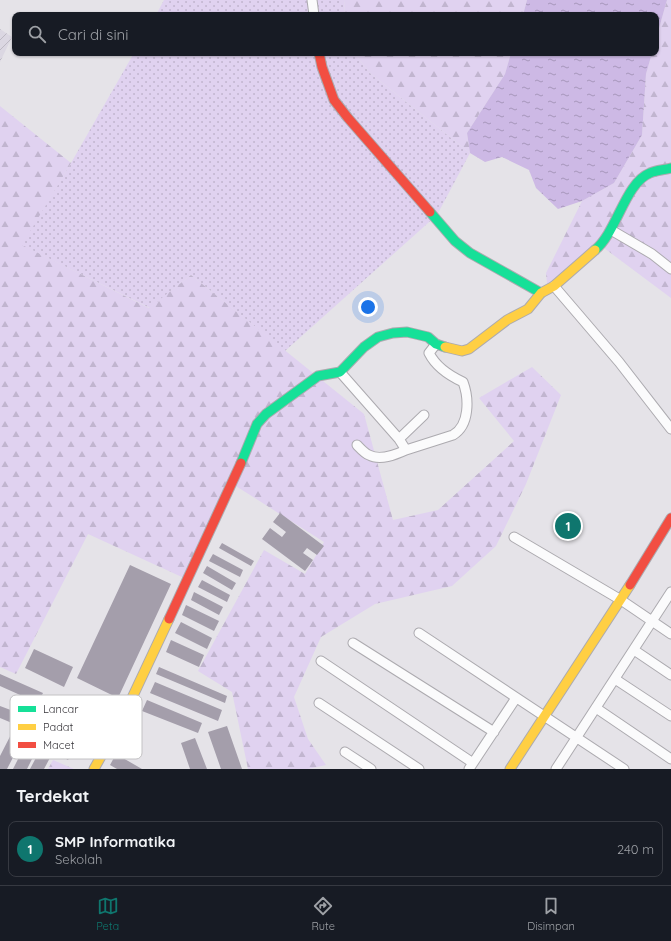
<!DOCTYPE html>
<html lang="id">
<style>
body{margin:0;font-family:Quicksand,sans-serif;background:#20242c;color:#f1f3f6}
.you{position:absolute;left:368px;top:307px;width:14px;height:14px;margin:-10px;border:3px solid #fff;border-radius:50%;background:#1a73e8;box-shadow:0 0 0 6px #1a73e833}
.badge{display:grid;place-items:center;width:26px;height:26px;border-radius:50%;background:#0f766e;color:#fff;font-size:13px;font-weight:700}
.pin{position:absolute;translate:-50% -50%;border:2px solid #fff;box-shadow:0 1px 4px #0006}
.list{margin:0;padding:0;list-style:none}
h2{display:flex;justify-content:space-between;align-items:center;height:52px;margin:0;padding:0 16px;font-size:17px}
h2 small{font-size:13px;font-weight:400;color:#9ea1a6}
.list li{display:grid;grid-template-columns:26px 1fr auto;gap:12px;align-items:center;box-sizing:border-box;height:56px;margin:0 8px 8px;padding:0 8px;border:1px solid #363941;border-radius:8px}
.list b{display:block;font-size:15px;white-space:nowrap}
.list p{margin:0;font-size:13px;white-space:nowrap;color:#9ea1a6}
.list em{font-size:13px;font-style:normal;color:#9ea1a6}
.icon{flex:none;width:22px;height:22px;fill:none;stroke:currentColor;stroke-width:2;stroke-linecap:round;stroke-linejoin:round}
.map{position:relative;flex:none;width:671px;height:769px;overflow:hidden}
.search{position:absolute;background:#171b24;box-shadow:0 1px 3px #0004;left:12px;right:12px;top:12px;height:44px;display:flex;align-items:center;gap:10px;box-sizing:border-box;padding:0 14px;border-radius:8px;color:#9ea1a6;font-size:15px}
.sheet{height:116px;background:#171b24}
nav{display:flex;justify-content:space-around;align-items:center;box-sizing:border-box;height:56px;border-top:1px solid #363941;background:#171b24;font-size:11px;color:#9ea1a6}
nav a{display:grid;justify-items:center;gap:2px}
nav .on{color:#0f766e}
.map>svg:first-child{display:block}
.industrial{fill:url(#industrial-furrows)}
.grass{fill:url(#grass-dots)}
.forest{fill:url(#forest-firs)}
.water{fill:url(#water-ripples)}
.building{fill:#a49eab}
.lines{fill:none;stroke-linecap:round;stroke-linejoin:round}
.street-casing{stroke:#acaaaf;stroke-width:11}
.fast-casing{stroke:#acaaaf;stroke-width:11}
.slow-casing{stroke:#acaaaf;stroke-width:11}
.jam-casing{stroke:#acaaaf;stroke-width:11}
.street{stroke:#fbfbfc;stroke-width:9}
.fast{stroke:#16e098;stroke-width:9}
.slow{stroke:#ffcf43;stroke-width:9}
.jam{stroke:#f24e42;stroke-width:9}
.key{fill:#fff;stroke:#c3c2c4;stroke-width:1}
.key-label{font-size:11px;fill:#37353a}
</style>
<div class="map">
<svg width="671" height="769" viewBox="0 0 671 769">
<defs>
<pattern id="industrial-furrows" width="10" height="10" patternUnits="userSpaceOnUse"><rect width="10" height="10" fill="#dbd7e2"/><path d="M-1 1l2-2M0 10L10 0M9 11l2-2" fill="none" stroke="#bdb9c3"/></pattern>
<pattern id="grass-dots" width="8" height="8" patternUnits="userSpaceOnUse"><rect width="8" height="8" fill="#e0d2f0"/><path d="M2 2h.1M6 6h.1" fill="none" stroke="#c1b5cf" stroke-width="1.8" stroke-linecap="round"/></pattern>
<pattern id="forest-firs" width="22" height="20" patternUnits="userSpaceOnUse"><rect width="22" height="20" fill="#e0d2f0"/><path d="M5 1l3.5 6h-7zM16 11l3.5 6h-7z" fill="#c1b5cf"/></pattern>
<pattern id="water-ripples" width="26" height="14" patternUnits="userSpaceOnUse"><rect width="26" height="14" fill="#cdb9e5"/><path d="M2 4q2-2 4 0t4 0M15 11q2-2 4 0t4 0" fill="none" stroke="#a797bb"/></pattern>
</defs>
<rect width="100%" height="100%" fill="#e5e3e8"/>
<!-- industrial -->
<path class="industrial" d="M 0,29 L 12,37 L 0,62 Z"/>
<!-- grass -->
<path class="grass" d="M 164,0 L 345,0 L 344,15 L 156,15 Z
M 134,53 L 354,53 L 370,73 L 470,153 L 437,215 L 285,351 L 191,275 L 150,308 L 21,245 L 71,163 Z"/>
<!-- forest -->
<path class="forest" d="M 345,0 L 527,0 L 523,15 L 344,15 Z
M 667,0 L 671,0 L 671,298 L 604,248 L 548,293 L 546,273 L 582,201 L 614,183 L 642,135 L 646,74 L 652,53 L 656,53 L 656,39 Z
M 354,53 L 511,53 L 505,74 L 467,133 L 470,153 L 370,73 Z
M 0,106 L 71,163 L 22,245 L 149,308 L 191,275 L 364,414 L 393,520 L 438,510 L 514,441 L 479,398 L 532,367 L 561,395 L 526,484 L 496,546 L 452,586 L 375,604 L 321,637 L 294,697 L 308,739 L 326,765 L 308,769 L 248,769 L 232,692 L 198,671 L 264,550 L 305,574 L 324,542 L 231,483 L 184,578 L 88,534 L 16,674 L 0,667 Z
M 53,760 L 74,769 L 48,769 Z"/>
<!-- water -->
<path class="water" d="M 527,0 L 667,0 L 656,39 L 656,15 L 523,15 Z
M 511,53 L 652,53 L 646,74 L 642,135 L 614,183 L 582,201 L 558,209 L 536,188 L 529,170 L 502,157 L 485,162 L 470,153 L 467,133 L 505,74 Z"/>
<!-- building -->
<path class="building" d="M 280,513 L 324,546 L 317,555 L 307,548 L 303,553 L 313,560 L 305,571 L 262,539 L 270,528 L 282,537 L 286,532 L 273,522 Z
M 222,543 L 254,561 L 251,566 L 219,548 Z
M 213,554 L 243,570 L 240,577 L 209,561 Z
M 130,565 L 171,584 L 118,698 L 77,678 Z
M 207,566 L 236,583 L 232,590 L 203,573 Z
M 202,580 L 230,595 L 227,602 L 198,587 Z
M 194,592 L 223,607 L 219,615 L 191,600 Z
M 186,605 L 219,621 L 214,631 L 182,615 Z
M 181,622 L 212,638 L 207,649 L 175,633 Z
M 171,640 L 204,655 L 199,667 L 166,652 Z
M 34,649 L 73,667 L 64,687 L 25,668 Z
M 159,667 L 227,696 L 225,703 L 156,674 Z
M 0,674 L 43,693 L 38,703 L 0,686 Z
M 155,682 L 222,710 L 218,721 L 150,693 Z
M 147,700 L 202,723 L 198,733 L 142,711 Z
M 46,704 L 57,709 L 27,769 L 13,769 Z
M 0,706 L 16,712 L 12,723 L 0,718 Z
M 63,707 L 74,713 L 44,769 L 30,769 Z
M 79,714 L 90,720 L 68,760 L 57,754 Z
M 20,717 L 31,723 L 7,769 L 0,769 L 0,756 Z
M 227,726 L 242,769 L 221,769 L 208,732 Z
M 195,738 L 207,769 L 190,769 L 181,743 Z
M 116,754 L 142,769 L 117,769 L 110,765 Z"/>
<g class="lines">
<!-- street casing -->
<g class="street-casing">
<path id="street" d="M 312,0 L 314,15
M 611,230 L 652,254 L 671,269
M 554,286 L 619,362 L 671,429
M 340,372 L 399,439 L 406,450 C 395,455 380,461 369,455 C 364,453 360,448 357,445
M 399,439 L 424,415
M 406,450 L 453,435 C 470,425 469,398 463,382 C 450,376 436,367 429,353 L 436,344
M 514,537 L 621,600 L 671,634
M 419,633 L 624,769
M 353,643 L 494,732
M 634,650 L 671,675
M 321,661 L 473,763
M 615,679 L 671,716
M 319,703 L 419,769
M 596,708 L 671,759
M 345,752 L 371,769
M 469,769 L 516,698
M 556,769 L 671,592"/>
</g>
<!-- fast casing -->
<g class="fast-casing">
<path id="fast" d="M 430,212 L 455,241 L 470,253 L 541,293
M 595,250 C 617,232 625,183 650,173 C 656,170 664,170 671,168
M 241,463 L 257,424 L 266,414 L 318,376 L 340,372 L 364,347 L 378,337 L 393,333 L 407,332 L 428,337 L 436,344 L 445,347"/>
</g>
<!-- slow casing -->
<g class="slow-casing">
<path id="slow" d="M 445,347 L 462,351 L 469,349 L 507,320 L 528,309 L 541,293 L 554,286 L 595,250
M 94,769 L 124,715 L 169,619
M 510,769 L 630,585"/>
</g>
<!-- jam casing -->
<g class="jam-casing">
<path id="jam" d="M 319,53 L 322,67 L 334,100 L 348,118 L 430,212
M 630,585 L 671,518
M 169,619 L 241,463"/>
</g>
<!-- street -->
<use href="#street" class="street"/>
<!-- fast -->
<use href="#fast" class="fast"/>
<!-- slow -->
<use href="#slow" class="slow"/>
<!-- jam -->
<use href="#jam" class="jam"/>
</g>
<!-- legend -->
<rect x="10" y="695" width="132" height="64" rx="6" class="key"/>
<rect x="18" y="706" width="18" height="6" fill="#16e098"/>
<rect x="18" y="724" width="18" height="6" fill="#ffcf43"/>
<rect x="18" y="742" width="18" height="6" fill="#f24e42"/>
<g class="key-label">
<text x="43" y="713">Lancar</text>
<text x="43" y="731">Padat</text>
<text x="43" y="749">Macet</text>
</g>
</svg>
<div class="you"></div>
<div class="pin badge" style="left:568px;top:526px">1</div>
<div class="search"><svg class="icon" aria-label="search" viewBox="0 0 24 24"><circle cx="10" cy="10" r="6"/><path d="M15 15l6 6"/></svg>Cari di sini</div>
</div>
<section class="sheet">
<h2>Terdekat<small></small></h2>
<ul class="list">
<li><span class="badge">1</span><div><b>SMP Informatika</b><p>Sekolah</p></div><em>240 m</em></li>
</ul>
</section>
<nav>
<a class="on"><svg class="icon" aria-label="map" viewBox="0 0 24 24"><path d="M3 6l6-2 6 2 6-2v14l-6 2-6-2-6 2zM9 4v14M15 6v14"/></svg>Peta</a>
<a><svg class="icon" aria-label="directions" viewBox="0 0 24 24"><path d="M12 3l9 9-9 9-9-9zM9 14v-3h6M13 9l2 2-2 2"/></svg>Rute</a>
<a><svg class="icon" aria-label="saved" viewBox="0 0 24 24"><path d="M7 4h10v16l-5-4-5 4z"/></svg>Disimpan</a>
</nav>
